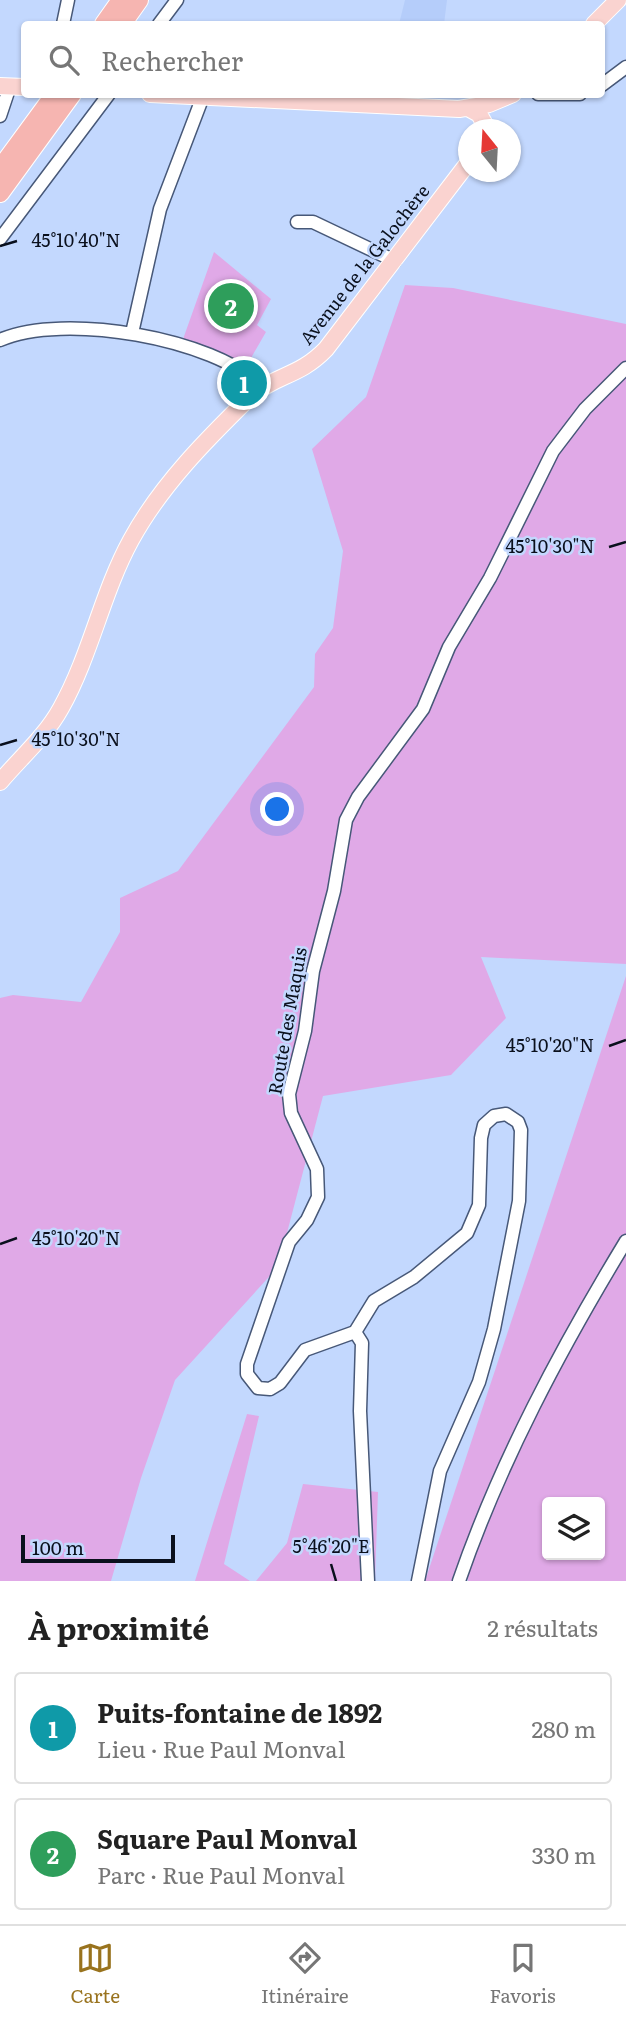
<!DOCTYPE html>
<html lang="fr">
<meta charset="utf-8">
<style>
body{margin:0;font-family:Literata,serif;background:#f2f2f2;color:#222}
.controls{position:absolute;right:21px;bottom:21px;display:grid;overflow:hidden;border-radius:7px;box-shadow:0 2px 5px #0004}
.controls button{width:63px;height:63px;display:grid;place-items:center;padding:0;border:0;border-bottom:2px solid #e0e0e0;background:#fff;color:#222;font:35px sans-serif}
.compass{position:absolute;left:458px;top:119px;width:63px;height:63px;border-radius:50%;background:#fff;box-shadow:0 2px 5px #0004;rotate:342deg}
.scale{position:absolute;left:21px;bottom:18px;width:154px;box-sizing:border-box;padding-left:7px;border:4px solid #0a101d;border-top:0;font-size:19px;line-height:24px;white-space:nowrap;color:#0a101d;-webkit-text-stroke:5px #c3d8fe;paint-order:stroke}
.you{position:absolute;left:278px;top:810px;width:24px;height:24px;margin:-18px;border:5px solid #fff;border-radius:50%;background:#1a73e8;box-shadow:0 0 0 10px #1a73e833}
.badge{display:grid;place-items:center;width:46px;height:46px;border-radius:50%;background:#99731e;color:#fff;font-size:23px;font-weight:700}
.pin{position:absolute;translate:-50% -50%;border:4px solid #fff;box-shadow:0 2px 7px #0006}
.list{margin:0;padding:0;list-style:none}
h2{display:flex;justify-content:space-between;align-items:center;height:91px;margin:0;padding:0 28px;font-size:30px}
h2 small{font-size:23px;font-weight:400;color:#767676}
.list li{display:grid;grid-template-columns:46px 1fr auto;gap:21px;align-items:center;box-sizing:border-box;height:112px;margin:0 14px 14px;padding:0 14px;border:2px solid #e0e0e0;border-radius:7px}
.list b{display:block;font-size:26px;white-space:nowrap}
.list p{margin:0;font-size:23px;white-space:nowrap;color:#767676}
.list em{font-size:23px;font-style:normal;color:#767676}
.icon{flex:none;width:38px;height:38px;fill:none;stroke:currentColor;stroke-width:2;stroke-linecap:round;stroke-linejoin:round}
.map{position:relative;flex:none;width:626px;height:1581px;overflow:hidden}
.search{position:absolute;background:#fff;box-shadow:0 2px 5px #0004;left:21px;right:21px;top:21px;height:77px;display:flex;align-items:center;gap:18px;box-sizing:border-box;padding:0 24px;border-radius:7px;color:#767676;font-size:26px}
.sheet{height:343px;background:#fff}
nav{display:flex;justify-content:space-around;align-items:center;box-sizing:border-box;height:98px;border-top:2px solid #e0e0e0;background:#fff;font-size:19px;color:#767676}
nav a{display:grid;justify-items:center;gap:4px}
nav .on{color:#99731e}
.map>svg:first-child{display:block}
.built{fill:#b5cdfa}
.green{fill:#e0a9e7;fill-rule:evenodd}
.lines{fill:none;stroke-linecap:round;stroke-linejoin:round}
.minor-casing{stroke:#475878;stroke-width:15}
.major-casing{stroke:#fff;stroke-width:18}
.highway-casing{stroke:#fff;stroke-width:20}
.minor{stroke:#fff;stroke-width:12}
.major{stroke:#fad3d0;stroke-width:16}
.highway{stroke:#f6b5b1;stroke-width:18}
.ticks{fill:none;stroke:#0a101d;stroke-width:2.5}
.labels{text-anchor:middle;stroke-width:5;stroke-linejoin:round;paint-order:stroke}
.street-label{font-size:18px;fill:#0a101d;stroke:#c3d8fe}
.ticks-label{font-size:18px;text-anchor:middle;fill:#0a101d;stroke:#c3d8fe;stroke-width:5;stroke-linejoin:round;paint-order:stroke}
</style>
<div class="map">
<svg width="626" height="1581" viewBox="0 0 626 1581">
<rect width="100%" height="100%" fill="#c3d8fe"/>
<!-- built -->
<path class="built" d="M 405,0 L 447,0 L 444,24 L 399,24 Z"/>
<!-- green -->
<path class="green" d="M 214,252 L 271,299 L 257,325 L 266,332 L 247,365 L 182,342 Z
M 405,285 L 453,288 L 626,324 L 626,964 L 481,957 L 506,1018 L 451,1075 L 323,1096 L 278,1267 L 175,1380 L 141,1478 L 111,1581 L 0,1581 L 0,998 L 13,995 L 81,1002 L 120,932 L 120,898 L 178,871 L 314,687 L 315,654 L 333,628 L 343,551 L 312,449 L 366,397 Z
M 626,976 L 626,1581 L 468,1581 L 466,1563 L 457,1581 L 425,1581 ZM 547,1502 L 600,1502 L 600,1555 L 547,1555 Z
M 247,1414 L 259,1416 L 224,1564 L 250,1581 L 195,1581 Z
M 303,1484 L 378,1492 L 375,1581 L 256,1581 L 287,1543 Z"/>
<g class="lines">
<!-- minor casing -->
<g class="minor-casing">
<path id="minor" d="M 63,24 L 68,0
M 159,24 L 177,0
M 602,85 L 626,67
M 538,94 L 580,94
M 0,116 L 10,86
M 297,222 L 313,222 L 395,261
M 0,239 L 109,94
M 132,333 L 160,209 L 202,99
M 0,340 C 62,312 215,338 262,387
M 355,1332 L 362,1343 L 360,1411 L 368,1581
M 418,1581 L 440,1471 L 479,1382 L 494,1329 L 519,1201 L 521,1130 L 518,1122 L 506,1114 L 494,1116 L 484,1125 L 481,1138 L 479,1205 L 467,1233 L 414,1277 L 374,1301 L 355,1332 L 305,1350 L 280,1383 L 270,1389 L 258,1388 L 247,1374 L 247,1364 L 289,1242 L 307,1220 L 318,1197 L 317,1169 L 291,1113 L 289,1094 L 305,1031 L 313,971 L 334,891 L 346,820 L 358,797 L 423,709 L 449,647 L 490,578 L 553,451 L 585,409 L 626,368
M 459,1581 C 500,1462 561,1348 626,1241"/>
</g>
<!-- major casing -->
<g class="major-casing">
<path id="major" d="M 594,24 L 618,0
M 0,86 L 24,87
M 150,94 L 459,109 L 489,104 L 513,94
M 468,108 L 479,114 L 488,130
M 0,782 C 21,757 45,737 61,708 C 91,654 102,593 131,540 C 161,485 207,439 251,396 C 277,374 299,377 326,349 L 468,163"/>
</g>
<!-- highway casing -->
<g class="highway-casing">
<path id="highway" d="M 104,24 L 121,0
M 122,24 L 139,0
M 0,169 L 55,94
M 0,193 L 72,94"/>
</g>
<!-- minor -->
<use href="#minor" class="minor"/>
<!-- major -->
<use href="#major" class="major"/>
<!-- highway -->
<use href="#highway" class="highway"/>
</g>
<!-- ticks -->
<path class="ticks" d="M 0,246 L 17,241M 609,547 L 626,542M 0,745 L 17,740M 609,1046 L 626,1040M 0,1244 L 17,1238M 331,1564 L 336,1581"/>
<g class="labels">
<!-- street labels -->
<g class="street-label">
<text transform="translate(365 265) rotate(-52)" y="6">Avenue de la Galochère</text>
<text transform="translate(288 1021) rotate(-80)" y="6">Route des Maquis</text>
</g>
</g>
<g class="ticks-label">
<text x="76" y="247">45°10'40"N</text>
<text x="550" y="553">45°10'30"N</text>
<text x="76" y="746">45°10'30"N</text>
<text x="550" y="1052">45°10'20"N</text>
<text x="76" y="1245">45°10'20"N</text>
<text x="331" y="1553">5°46'20"E</text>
</g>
</svg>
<div class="controls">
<button><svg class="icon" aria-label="layers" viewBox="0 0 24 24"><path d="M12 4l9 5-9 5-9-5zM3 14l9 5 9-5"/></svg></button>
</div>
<svg class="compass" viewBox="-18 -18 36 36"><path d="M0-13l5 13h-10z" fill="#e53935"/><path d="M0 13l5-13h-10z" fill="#767676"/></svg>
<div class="scale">100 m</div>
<div class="you"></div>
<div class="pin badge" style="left:244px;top:383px;background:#0f9aa8">1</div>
<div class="pin badge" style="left:231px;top:306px;background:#2e9e5b">2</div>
<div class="search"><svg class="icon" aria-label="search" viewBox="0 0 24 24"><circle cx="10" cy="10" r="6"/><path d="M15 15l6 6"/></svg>Rechercher</div>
</div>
<section class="sheet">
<h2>À proximité<small>2 résultats</small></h2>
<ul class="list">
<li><span class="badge" style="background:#0f9aa8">1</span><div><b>Puits-fontaine de 1892</b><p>Lieu · Rue Paul Monval</p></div><em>280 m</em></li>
<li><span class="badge" style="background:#2e9e5b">2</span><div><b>Square Paul Monval</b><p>Parc · Rue Paul Monval</p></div><em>330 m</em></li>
</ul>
</section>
<nav>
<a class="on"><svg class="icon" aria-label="map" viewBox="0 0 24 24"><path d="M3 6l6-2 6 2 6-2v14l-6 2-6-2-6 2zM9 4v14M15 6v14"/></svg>Carte</a>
<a><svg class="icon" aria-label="directions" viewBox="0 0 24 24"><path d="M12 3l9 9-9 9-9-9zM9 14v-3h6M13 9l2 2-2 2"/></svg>Itinéraire</a>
<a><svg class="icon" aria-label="saved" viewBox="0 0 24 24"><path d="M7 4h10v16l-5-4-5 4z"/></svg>Favoris</a>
</nav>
